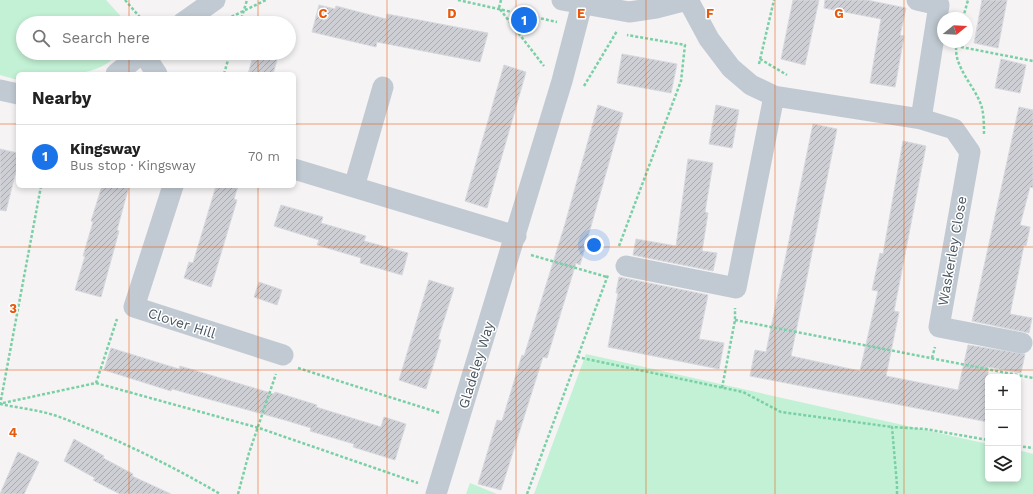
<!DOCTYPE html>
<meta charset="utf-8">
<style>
body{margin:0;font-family:"Work Sans",sans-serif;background:#f2f2f2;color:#222}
.controls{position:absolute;right:12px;bottom:12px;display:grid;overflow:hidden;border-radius:6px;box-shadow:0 2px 6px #0003}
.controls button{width:36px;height:36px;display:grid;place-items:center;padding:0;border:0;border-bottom:1px solid #e0e0e0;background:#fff;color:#222;font:20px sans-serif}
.compass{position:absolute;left:937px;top:12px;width:36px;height:36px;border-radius:50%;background:#fff;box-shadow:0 2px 6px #0003;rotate:72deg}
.you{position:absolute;left:594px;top:245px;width:14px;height:14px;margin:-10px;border:3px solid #fff;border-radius:50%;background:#1a73e8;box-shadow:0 0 0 6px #1a73e833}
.badge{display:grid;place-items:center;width:26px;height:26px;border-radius:50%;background:#1a73e8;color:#fff;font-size:13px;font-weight:700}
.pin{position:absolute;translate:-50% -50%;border:2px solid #fff;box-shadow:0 1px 4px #0006}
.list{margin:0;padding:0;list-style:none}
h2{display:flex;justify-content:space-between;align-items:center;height:52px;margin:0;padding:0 16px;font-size:17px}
h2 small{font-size:13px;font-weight:400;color:#767676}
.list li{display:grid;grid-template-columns:26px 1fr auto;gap:12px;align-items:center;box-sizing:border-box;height:64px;padding:0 16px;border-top:1px solid #e0e0e0}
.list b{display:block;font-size:15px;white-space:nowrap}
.list p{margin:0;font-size:13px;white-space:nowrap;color:#767676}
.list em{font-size:13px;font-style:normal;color:#767676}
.icon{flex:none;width:22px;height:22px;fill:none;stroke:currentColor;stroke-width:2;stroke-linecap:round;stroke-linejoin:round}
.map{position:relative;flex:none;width:1033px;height:494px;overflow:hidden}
.search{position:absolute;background:#fff;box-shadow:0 2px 6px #0003;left:16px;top:16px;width:280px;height:44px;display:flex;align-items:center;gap:10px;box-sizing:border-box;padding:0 14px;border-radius:22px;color:#767676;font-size:15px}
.panel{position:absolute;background:#fff;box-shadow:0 2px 6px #0003;left:16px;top:72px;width:280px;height:116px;border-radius:6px}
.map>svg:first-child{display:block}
.grass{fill:#c3f1d5}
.building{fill:url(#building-hatch);stroke:#d7d9de}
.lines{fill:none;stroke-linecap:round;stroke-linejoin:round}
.path{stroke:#7ad0a6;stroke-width:2.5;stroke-dasharray:3 2;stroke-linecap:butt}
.minor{stroke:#c1cad2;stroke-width:21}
.grid{fill:none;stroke:#e8590c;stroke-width:1;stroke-opacity:0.55}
.labels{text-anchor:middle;stroke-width:3;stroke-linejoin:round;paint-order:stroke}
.street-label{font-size:14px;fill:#4a5661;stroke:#fff}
.grid-label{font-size:13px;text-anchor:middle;font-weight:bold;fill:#e8590c;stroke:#fff;stroke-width:3;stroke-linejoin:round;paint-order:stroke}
</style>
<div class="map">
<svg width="1033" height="494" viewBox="0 0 1033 494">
<defs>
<pattern id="building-hatch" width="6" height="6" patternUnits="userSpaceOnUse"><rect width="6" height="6" fill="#cdcfd5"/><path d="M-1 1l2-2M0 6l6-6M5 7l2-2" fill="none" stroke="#a8abb0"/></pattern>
</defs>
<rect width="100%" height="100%" fill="#f5f3f3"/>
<!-- grass -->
<path class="grass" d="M 0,0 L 106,0 L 127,23 L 23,23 L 23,53 L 117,53 C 100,81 46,74 18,74 L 18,80 L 0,75 Z
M 586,354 L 988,444 L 988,479 L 1018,479 L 1018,450 L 1033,454 L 1033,494 L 534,494 Z
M 470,483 L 497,494 L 466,494 Z"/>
<!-- building -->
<path class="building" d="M 793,0 L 819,0 L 805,65 L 781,59 Z
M 825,0 L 867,0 L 906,8 L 900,35 L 904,36 L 895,87 L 870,83 L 881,19 L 824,8 Z
M 982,0 L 1007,0 L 998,48 L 974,43 Z
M 319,5 L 335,9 L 336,6 L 386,19 L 387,14 L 488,33 L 480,62 L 377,42 L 376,47 L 312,32 Z
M 254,53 L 279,53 L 273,74 L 248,74 Z
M 622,54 L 677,64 L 671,93 L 617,83 Z
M 1001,59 L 1026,65 L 1020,93 L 995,88 Z
M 504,65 L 526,72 L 487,208 L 465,201 Z
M 598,105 L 623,113 L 580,265 L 576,263 L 547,358 L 543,357 L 501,490 L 478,484 L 497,420 L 502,421 L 522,355 L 524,356 L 565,224 Z
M 716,105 L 739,110 L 732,148 L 709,144 Z
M 1019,107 L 1033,110 L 1033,188 L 1030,187 L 1020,225 L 1030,227 L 1026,246 L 1024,245 L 1010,314 L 1032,318 L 1029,333 L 972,321 Z
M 813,124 L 837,129 L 791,356 L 860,371 L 878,291 L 872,290 L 880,253 L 883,254 L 903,141 L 926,146 L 894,311 L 899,312 L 886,376 L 958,390 L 968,345 L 1025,354 L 1021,373 L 988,367 L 988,422 L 750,376 L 755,350 L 766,352 Z
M 0,149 L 18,153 L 18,163 L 6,211 L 0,210 Z
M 688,159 L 713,163 L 705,212 L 708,213 L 702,251 L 717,253 L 713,271 L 633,255 L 636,239 L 676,246 Z
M 102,186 L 129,186 L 117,230 L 119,231 L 101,297 L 75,290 L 85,256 L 83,256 L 93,222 L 91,221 Z
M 216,186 L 238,186 L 234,199 L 237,200 L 211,287 L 184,278 L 189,262 L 193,263 Z
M 281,205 L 323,217 L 321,223 L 366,236 L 364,241 L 408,253 L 402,275 L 360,263 L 361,258 L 317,245 L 319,240 L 274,226 Z
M 619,277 L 708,295 L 699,339 L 724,343 L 719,369 L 608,347 L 618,293 L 616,293 Z
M 429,280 L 454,288 L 438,339 L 441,340 L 426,389 L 399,380 Z
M 259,282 L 282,290 L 277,305 L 254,297 Z
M 111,348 L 179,369 L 180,366 L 274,394 L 275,392 L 317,405 L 316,407 L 381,427 L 384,417 L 406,424 L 395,460 L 353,447 L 354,444 L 310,431 L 311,428 L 288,421 L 172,389 L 171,391 L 104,370 Z
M 74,439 L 104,456 L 103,458 L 133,474 L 132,476 L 171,494 L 120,494 L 108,488 L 93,480 L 95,478 L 64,461 Z
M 18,452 L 39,462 L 24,494 L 0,494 Z"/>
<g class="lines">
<!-- path -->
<path class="path" d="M 125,0 L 145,23
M 458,0 L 557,22
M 501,0 L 499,8 L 544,66
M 963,18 L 968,0
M 227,19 L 266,0
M 240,23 L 247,0
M 957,42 C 951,66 976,86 982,108 C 984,116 984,127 984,135
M 956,46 L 1033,61
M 172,59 L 179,53
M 760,59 L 787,75
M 759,64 L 774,0
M 224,74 L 230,53
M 584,86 L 617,31
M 619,246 L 681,81 L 685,45 L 627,35
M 531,255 L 607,277
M 735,320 L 1033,378
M 577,357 L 743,392 L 781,412 L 892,427
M 932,358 L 935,347
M 298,368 L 440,413
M 96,383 L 259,428 L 418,483
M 722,388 L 735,320 L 735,308
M 3,403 L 96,383 L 117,319
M 0,404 C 19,408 39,410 57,416 C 113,437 169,464 220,494
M 0,405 L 41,186
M 1018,446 L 1033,448
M 238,494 L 249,453 L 276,374
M 527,494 L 608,275
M 897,494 L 897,485 L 892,427 L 925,429 L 988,440"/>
<!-- minor -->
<path class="minor" d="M 562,0 L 629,12 L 656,8 L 687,0
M 688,0 L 709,39 L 731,68 L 751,85 L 774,96 L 921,119 L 954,129 L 970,152 L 939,327 L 1022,343
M 917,0 L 939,5 L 921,119
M 182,23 L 215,0
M 143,53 L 157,74
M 116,74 L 142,53
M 0,90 L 18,94
M 294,169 L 516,236
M 173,186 L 134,307 L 283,355
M 354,187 L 383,87
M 626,266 L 736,288 L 774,96
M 436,494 L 562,81 L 582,4"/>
</g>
<!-- grid -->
<path class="grid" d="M 129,0 L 129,23M 258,0 L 258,23M 387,0 L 387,494M 516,0 L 516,494M 646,0 L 646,494M 775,0 L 775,494M 904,0 L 904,494M 129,53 L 129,74M 258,53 L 258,74M 0,124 L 18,124M 294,124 L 1033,124M 129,186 L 129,494M 258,186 L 258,494M 0,247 L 1033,247M 0,370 L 1033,370"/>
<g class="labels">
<!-- street labels -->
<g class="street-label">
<text transform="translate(952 251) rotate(-80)" y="5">Waskerley Close</text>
<text transform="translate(182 323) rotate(18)" y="5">Clover Hill</text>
<text transform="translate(476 365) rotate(-73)" y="5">Gladeley Way</text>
</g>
</g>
<g class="grid-label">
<text x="323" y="18">C</text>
<text x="452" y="18">D</text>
<text x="581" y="18">E</text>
<text x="710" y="18">F</text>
<text x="839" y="18">G</text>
<text x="13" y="313">3</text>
<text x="13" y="437">4</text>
</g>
</svg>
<div class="controls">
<button>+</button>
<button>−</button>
<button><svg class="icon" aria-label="layers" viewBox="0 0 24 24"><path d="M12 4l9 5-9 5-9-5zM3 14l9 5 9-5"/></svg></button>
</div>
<svg class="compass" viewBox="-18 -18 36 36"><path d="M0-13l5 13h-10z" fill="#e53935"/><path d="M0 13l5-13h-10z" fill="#767676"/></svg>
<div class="you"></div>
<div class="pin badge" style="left:524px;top:20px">1</div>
<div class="search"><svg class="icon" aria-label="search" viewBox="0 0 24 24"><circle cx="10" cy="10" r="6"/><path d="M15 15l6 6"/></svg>Search here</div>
<section class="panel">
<h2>Nearby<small></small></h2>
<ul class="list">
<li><span class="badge">1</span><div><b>Kingsway</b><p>Bus stop · Kingsway</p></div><em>70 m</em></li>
</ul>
</section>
</div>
